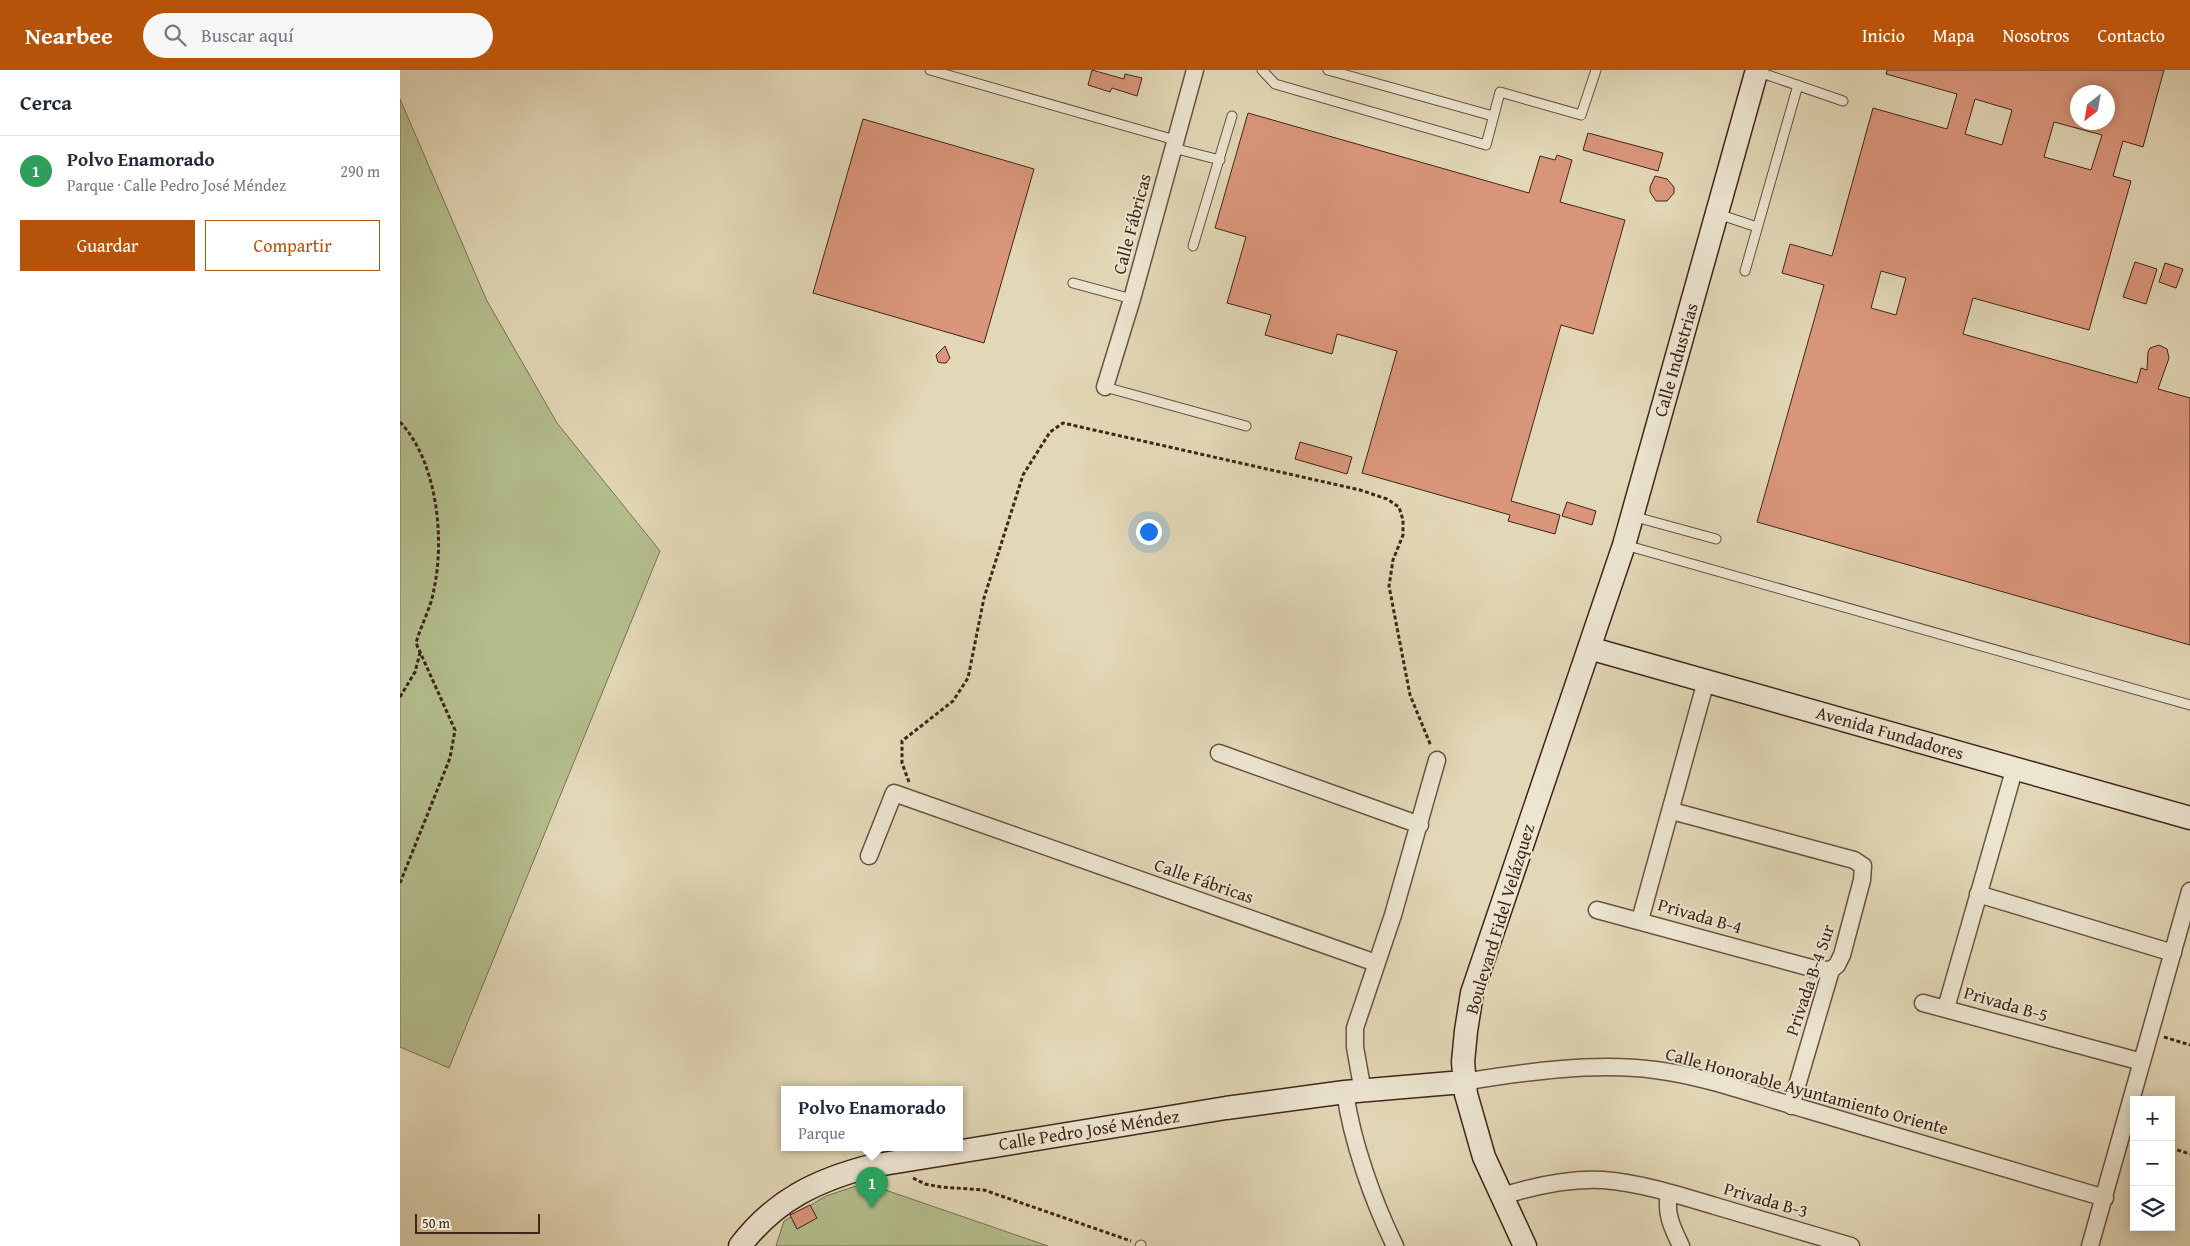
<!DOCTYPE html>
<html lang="es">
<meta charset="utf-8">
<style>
body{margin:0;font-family:"Gentium Book Plus",serif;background:#f6f6f7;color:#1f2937}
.controls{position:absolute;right:15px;bottom:15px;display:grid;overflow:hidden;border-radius:0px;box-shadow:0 2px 12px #0003}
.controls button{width:45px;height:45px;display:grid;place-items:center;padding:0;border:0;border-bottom:1px solid #e0e1e3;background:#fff;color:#1f2937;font:25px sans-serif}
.compass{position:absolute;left:1670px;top:15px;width:45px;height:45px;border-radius:50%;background:#fff;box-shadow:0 2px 12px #0003;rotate:211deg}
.scale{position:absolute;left:15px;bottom:12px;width:125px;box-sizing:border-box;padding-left:5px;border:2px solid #40251a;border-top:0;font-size:14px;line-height:18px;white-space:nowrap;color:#40251a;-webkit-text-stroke:4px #ece5d0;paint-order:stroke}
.you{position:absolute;left:748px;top:461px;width:18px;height:18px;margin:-12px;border:4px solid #fff;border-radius:50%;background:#1a73e8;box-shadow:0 0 0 8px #1a73e833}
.badge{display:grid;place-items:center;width:32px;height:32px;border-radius:50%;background:#b45309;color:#fff;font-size:16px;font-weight:700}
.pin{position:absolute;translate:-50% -41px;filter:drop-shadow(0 1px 2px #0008)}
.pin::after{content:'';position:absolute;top:26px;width:18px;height:15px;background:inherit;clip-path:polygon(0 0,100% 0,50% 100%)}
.popup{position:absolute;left:381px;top:1016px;width:182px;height:65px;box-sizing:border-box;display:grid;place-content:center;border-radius:0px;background:#fff;filter:drop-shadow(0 1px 4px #0005);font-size:16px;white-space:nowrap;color:#747a83}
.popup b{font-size:19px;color:#1f2937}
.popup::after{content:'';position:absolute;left:50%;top:100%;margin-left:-10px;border:10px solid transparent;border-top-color:#fff}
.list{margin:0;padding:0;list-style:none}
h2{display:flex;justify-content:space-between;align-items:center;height:65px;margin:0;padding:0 20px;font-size:21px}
h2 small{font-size:16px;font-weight:400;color:#747a83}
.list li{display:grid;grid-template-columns:32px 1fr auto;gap:15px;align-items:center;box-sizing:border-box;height:70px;padding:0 20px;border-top:1px solid #e0e1e3}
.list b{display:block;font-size:19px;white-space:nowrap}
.list p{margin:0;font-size:16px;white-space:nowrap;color:#747a83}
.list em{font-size:16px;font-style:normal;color:#747a83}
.actions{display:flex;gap:10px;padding:15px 20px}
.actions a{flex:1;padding:11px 0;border:1px solid #b45309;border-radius:0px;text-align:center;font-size:18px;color:#b45309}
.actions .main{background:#b45309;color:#fff}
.icon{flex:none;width:28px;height:28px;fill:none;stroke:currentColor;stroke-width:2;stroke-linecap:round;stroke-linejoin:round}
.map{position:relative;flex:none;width:1790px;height:1176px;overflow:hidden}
header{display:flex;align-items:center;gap:30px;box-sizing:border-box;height:70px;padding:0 25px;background:#b45309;color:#fff}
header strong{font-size:24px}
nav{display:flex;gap:28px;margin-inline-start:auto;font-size:18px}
.search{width:350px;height:45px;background:#f6f6f7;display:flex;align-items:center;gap:12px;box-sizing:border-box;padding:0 18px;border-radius:28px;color:#747a83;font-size:19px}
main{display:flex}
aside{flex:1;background:#fff}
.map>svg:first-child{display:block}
.green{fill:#b4be8d;stroke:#7a7254}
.building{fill:#da967b;stroke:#40251a;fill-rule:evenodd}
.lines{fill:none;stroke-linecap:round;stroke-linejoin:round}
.lane-casing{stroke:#685241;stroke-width:11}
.street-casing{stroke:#685241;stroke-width:19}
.secondary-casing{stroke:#40251a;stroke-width:25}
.path{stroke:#40251a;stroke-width:3;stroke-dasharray:4 2.5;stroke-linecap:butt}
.lane{stroke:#ece5d0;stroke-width:9}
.street{stroke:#ece5d0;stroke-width:16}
.secondary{stroke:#ece5d0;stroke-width:22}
.labels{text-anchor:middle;stroke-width:4;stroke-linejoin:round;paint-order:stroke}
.street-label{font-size:18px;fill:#40251a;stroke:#ece5d0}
</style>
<header>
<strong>Nearbee</strong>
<div class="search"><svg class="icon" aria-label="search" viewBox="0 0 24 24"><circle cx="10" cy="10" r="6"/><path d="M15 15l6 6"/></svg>Buscar aquí</div>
<nav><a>Inicio</a><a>Mapa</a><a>Nosotros</a><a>Contacto</a></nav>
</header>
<main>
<aside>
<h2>Cerca<small></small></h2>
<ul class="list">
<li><span class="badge" style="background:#2e9e5b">1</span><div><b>Polvo Enamorado</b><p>Parque · Calle Pedro José Méndez</p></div><em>290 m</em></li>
</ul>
<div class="actions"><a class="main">Guardar</a><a>Compartir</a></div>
</aside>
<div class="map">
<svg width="1790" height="1176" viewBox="0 0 1790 1176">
<rect width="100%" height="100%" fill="#e2d7b6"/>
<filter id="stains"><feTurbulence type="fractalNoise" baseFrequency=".004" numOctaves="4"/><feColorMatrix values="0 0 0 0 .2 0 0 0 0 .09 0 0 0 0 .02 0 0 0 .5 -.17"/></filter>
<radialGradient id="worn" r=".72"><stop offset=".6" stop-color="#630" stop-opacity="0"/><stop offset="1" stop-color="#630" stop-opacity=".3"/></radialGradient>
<!-- green -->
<path class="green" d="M 0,29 L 87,231 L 157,353 L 260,481 L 49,998 L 0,977 Z
M 465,1113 L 648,1176 L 376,1176 L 384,1151 L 426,1126 Z"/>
<!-- building -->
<path class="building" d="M 692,0 L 724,9 L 725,4 L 742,8 L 737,26 L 712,18 L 710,22 L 688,15 Z
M 1487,0 L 1764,0 L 1743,77 L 1723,71 L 1713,106 L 1731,111 L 1689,260 L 1573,228 L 1563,264 L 1737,313 L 1741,298 L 1747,300 L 1748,282 L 1750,278 L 1759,275 L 1767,279 L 1769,288 L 1758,319 L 1790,328 L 1790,575 L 1357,452 L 1424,215 L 1382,203 L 1390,174 L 1432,186 L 1473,38 L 1547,59 L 1557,24 L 1486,4 ZM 1678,22 L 1708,22 L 1708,52 L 1678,52 ZM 1575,29 L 1612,40 L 1602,75 L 1565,64 ZM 1654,52 L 1702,65 L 1691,100 L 1644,87 ZM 1481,201 L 1506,208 L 1496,245 L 1471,238 Z
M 848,43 L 1129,123 L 1140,86 L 1155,90 L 1157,85 L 1172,90 L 1160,132 L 1225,150 L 1193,264 L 1161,255 L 1111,431 L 1160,445 L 1155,464 L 1108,451 L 1110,445 L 962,403 L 997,281 L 937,264 L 932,284 L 865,265 L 871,245 L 827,233 L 846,167 L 815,158 Z
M 463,49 L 634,99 L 584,273 L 413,223 Z
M 1188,63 L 1263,83 L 1258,101 L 1183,80 Z
M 1255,106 L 1267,109 L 1274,117 L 1274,123 L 1267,131 L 1256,131 L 1250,122 L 1250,117 Z
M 1735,192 L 1757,199 L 1746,234 L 1723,227 Z
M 1765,193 L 1783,199 L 1776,218 L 1759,212 Z
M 545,276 L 550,288 L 546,293 L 542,293 L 538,292 L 536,285 Z
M 900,372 L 952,387 L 947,404 L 895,389 Z
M 1167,432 L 1196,441 L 1192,455 L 1162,446 Z
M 410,1135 L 417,1148 L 397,1159 L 390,1145 Z"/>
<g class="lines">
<!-- lane casing -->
<g class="lane-casing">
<path id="lane" d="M 530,0 L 775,70
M 862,0 L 875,14 L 1086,75 L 1100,22 L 1181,45 L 1196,0
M 928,0 L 1093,46
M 1356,1 L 1443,31
M 773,78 L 820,90
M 1318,144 L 1357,157
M 793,176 L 832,46
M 1345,201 L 1398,15
M 673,213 L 732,229
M 705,317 L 846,356
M 1232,446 L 1316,469
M 1225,475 L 1790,635
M 740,1176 L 741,1175"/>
</g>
<!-- street casing -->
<g class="street-casing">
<path id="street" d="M 705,317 L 732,229 L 795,0
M 819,683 L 1020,755
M 1272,741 L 1454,790 L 1463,796 L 1462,810 L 1442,885 L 1437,895 L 1431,900 L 1391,1036
M 469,786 L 494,723 L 976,893
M 1578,824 L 1773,883
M 1197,840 L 1415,899 L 1431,900
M 1240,850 L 1306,611
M 1523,933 L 1742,992
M 1546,938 L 1615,697
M 1063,1012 C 1123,1002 1195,992 1255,1000 C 1305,1006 1358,1026 1408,1040 C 1507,1069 1606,1098 1705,1128
M 945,1022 C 952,1072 973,1131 995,1176
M 963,1022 L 955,977 L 955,958 L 993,845 L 1037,690
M 1269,1123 C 1265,1144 1272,1157 1281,1176
M 1102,1126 C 1134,1116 1169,1108 1203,1110 C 1241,1113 1279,1125 1315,1136 C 1360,1149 1406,1163 1451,1176
M 1690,1176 L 1790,821"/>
</g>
<!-- secondary casing -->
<g class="secondary-casing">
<path id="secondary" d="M 1189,578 L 1790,748
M 340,1176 C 375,1130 417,1110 471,1096 L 826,1038 L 945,1022 L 1063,1012
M 1125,1176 L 1084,1087 L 1066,1024 L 1063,992 L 1066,961 L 1072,923 L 1224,475 L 1357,0"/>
</g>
<!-- path -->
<path class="path" d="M 0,352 C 37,391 45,468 34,519 C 31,538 21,555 16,573 L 55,660 L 50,688 L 0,813
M 0,627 L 15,602 L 20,583
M 509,712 L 502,693 L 502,671 L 553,631 L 568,608 L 584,528 L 623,405 L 650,362 L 663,353 L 960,420 L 987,429 L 999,437 L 1003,450 L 1003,465 L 993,490 L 989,516 L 1010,625 L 1031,676
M 1764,967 L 1790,975
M 1771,1078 L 1790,1084
M 513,1108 L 525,1114 L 541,1117 L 584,1120 L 731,1171"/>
<!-- lane -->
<use href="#lane" class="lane"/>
<!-- street -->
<use href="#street" class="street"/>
<!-- secondary -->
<use href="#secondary" class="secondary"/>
</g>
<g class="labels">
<!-- street labels -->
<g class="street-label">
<text transform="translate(732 154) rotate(-75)" y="6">Calle Fábricas</text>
<text transform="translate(1276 290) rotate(-74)" y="6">Calle Industrias</text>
<text transform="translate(1490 663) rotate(16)" y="6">Avenida Fundadores</text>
<text transform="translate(804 811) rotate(19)" y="6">Calle Fábricas</text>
<text transform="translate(1300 846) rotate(16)" y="6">Privada B-4</text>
<text transform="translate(1100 849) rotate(-73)" y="6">Boulevard Fidel Velázquez</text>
<text transform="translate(1410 910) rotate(-71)" y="6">Privada B-4 Sur</text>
<text transform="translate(1606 934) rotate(16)" y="6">Privada B-5</text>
<text transform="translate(1407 1021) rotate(15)" y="6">Calle Honorable Ayuntamiento Oriente</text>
<text transform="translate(689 1060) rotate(-9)" y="6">Calle Pedro José Méndez</text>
<text transform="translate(1366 1130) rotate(16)" y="6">Privada B-3</text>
</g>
</g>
<rect width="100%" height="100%" filter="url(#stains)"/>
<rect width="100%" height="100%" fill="url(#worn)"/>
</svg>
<div class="controls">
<button>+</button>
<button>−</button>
<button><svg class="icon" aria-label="layers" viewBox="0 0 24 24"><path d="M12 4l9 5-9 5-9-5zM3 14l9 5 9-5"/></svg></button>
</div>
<svg class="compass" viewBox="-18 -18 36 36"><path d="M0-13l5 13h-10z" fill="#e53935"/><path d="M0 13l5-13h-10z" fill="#747a83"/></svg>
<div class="scale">50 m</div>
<div class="you"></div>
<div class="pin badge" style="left:472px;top:1138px;background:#2e9e5b">1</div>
<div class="popup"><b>Polvo Enamorado</b>Parque</div>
</div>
</main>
